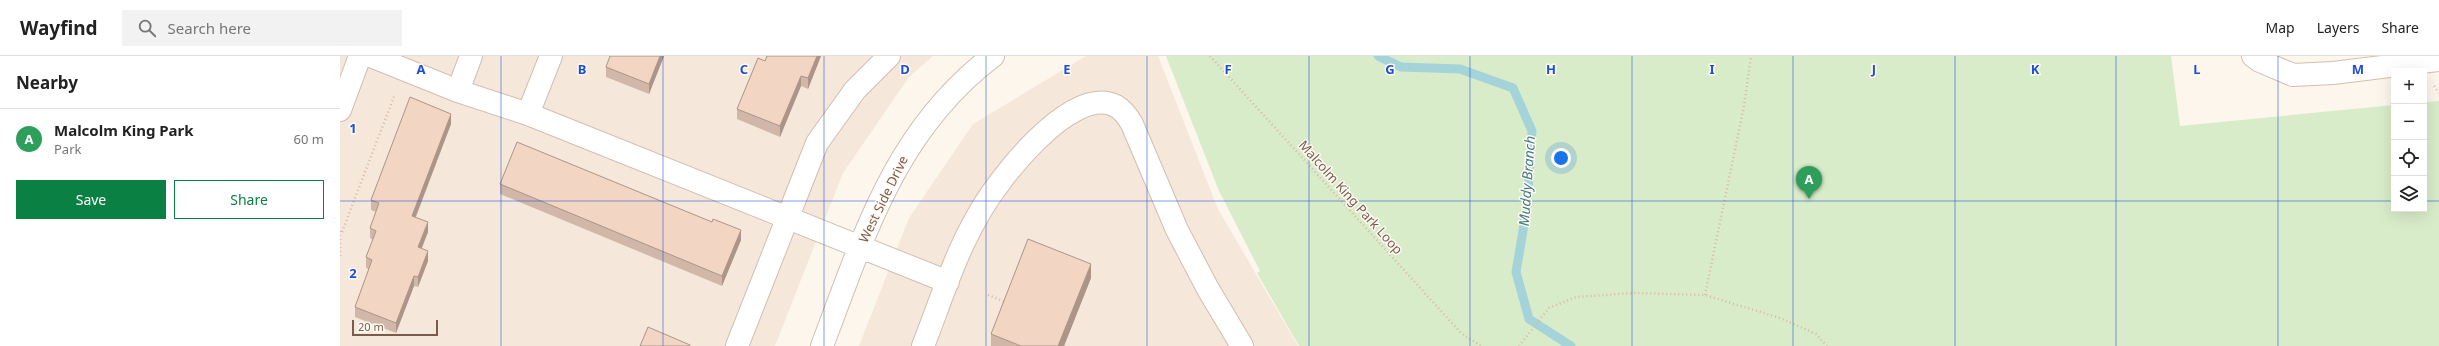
<!DOCTYPE html>
<meta charset="utf-8">
<style>
body{margin:0;font-family:"Noto Sans",sans-serif;background:#f2f2f2;color:#222}
.controls{position:absolute;right:12px;top:12px;display:grid;overflow:hidden;border-radius:0px;box-shadow:0 4px 16px #0002}
.controls button{width:36px;height:36px;display:grid;place-items:center;padding:0;border:0;border-bottom:1px solid #e0e0e0;background:#fff;color:#222;font:20px sans-serif}
.scale{position:absolute;left:12px;bottom:10px;width:86px;box-sizing:border-box;padding-left:4px;border:2px solid #7a5c4d;border-top:0;font-size:11px;line-height:14px;white-space:nowrap;color:#7a5c4d;-webkit-text-stroke:3px #fffaf3;paint-order:stroke}
.you{position:absolute;left:1221px;top:102px;width:14px;height:14px;margin:-10px;border:3px solid #fff;border-radius:50%;background:#1a73e8;box-shadow:0 0 0 6px #1a73e833}
.badge{display:grid;place-items:center;width:26px;height:26px;border-radius:50%;background:#0b8043;color:#fff;font-size:13px;font-weight:700}
.pin{position:absolute;translate:-50% -33px;filter:drop-shadow(0 1px 2px #0008)}
.pin::after{content:'';position:absolute;top:21px;width:14px;height:12px;background:inherit;clip-path:polygon(0 0,100% 0,50% 100%)}
.list{margin:0;padding:0;list-style:none}
h2{display:flex;justify-content:space-between;align-items:center;height:52px;margin:0;padding:0 16px;font-size:17px}
h2 small{font-size:13px;font-weight:400;color:#767676}
.list li{display:grid;grid-template-columns:26px 1fr auto;gap:12px;align-items:center;box-sizing:border-box;height:60px;padding:0 16px;border-top:1px solid #e0e0e0}
.list b{display:block;font-size:15px;white-space:nowrap}
.list p{margin:0;font-size:13px;white-space:nowrap;color:#767676}
.list em{font-size:13px;font-style:normal;color:#767676}
.actions{display:flex;gap:8px;padding:12px 16px}
.actions a{flex:1;padding:9px 0;border:1px solid #0b8043;border-radius:0px;text-align:center;font-size:14px;color:#0b8043}
.actions .main{background:#0b8043;color:#fff}
.icon{flex:none;width:22px;height:22px;fill:none;stroke:currentColor;stroke-width:2;stroke-linecap:round;stroke-linejoin:round}
.map{position:relative;flex:none;width:2099px;height:290px;overflow:hidden}
header{display:flex;align-items:center;gap:24px;box-sizing:border-box;height:56px;padding:0 20px;background:#fff;border-bottom:1px solid #e0e0e0}
header strong{font-size:19px}
nav{display:flex;gap:22px;margin-inline-start:auto;font-size:14px}
.search{width:280px;height:36px;background:#f2f2f2;display:flex;align-items:center;gap:10px;box-sizing:border-box;padding:0 14px;border-radius:0px;color:#767676;font-size:15px}
main{display:flex}
aside{flex:1;background:#fff}
.map>svg:first-child{display:block}
.residential{fill:#f5e8da}
.green{fill:#d8ecc9}
.lines{fill:none;stroke-linecap:round;stroke-linejoin:round}
.stream{stroke:#a5d3da;stroke-width:9}
.minor-casing{stroke:#d1beb0;stroke-width:24}
.path{stroke:#d9b8a5;stroke-width:2.5;stroke-dasharray:1 3;stroke-linecap:butt}
.minor{stroke:#fff;stroke-width:22}
.wall{fill:#d1b7a8}
.shaded-wall{fill:#aa9588}
.building{fill:#f3d5c3;stroke:#aa9588}
.grid{fill:none;stroke:#1d4ed8;stroke-width:1;stroke-opacity:0.55}
.labels{text-anchor:middle;stroke-width:3;stroke-linejoin:round;paint-order:stroke}
.street-label{font-size:13px;fill:#7a5c4d;stroke:#fffaf3}
.water-label{font-size:14px;font-style:italic;fill:#437c86;stroke:#fffaf3}
.grid-label{font-size:13px;text-anchor:middle;font-weight:bold;fill:#1d4ed8;stroke:#fffaf3;stroke-width:3;stroke-linejoin:round;paint-order:stroke}
</style>
<header>
<strong>Wayfind</strong>
<div class="search"><svg class="icon" aria-label="search" viewBox="0 0 24 24"><circle cx="10" cy="10" r="6"/><path d="M15 15l6 6"/></svg>Search here</div>
<nav><a>Map</a><a>Layers</a><a>Share</a></nav>
</header>
<main>
<aside>
<h2>Nearby<small></small></h2>
<ul class="list">
<li><span class="badge" style="background:#2e9e5b">A</span><div><b>Malcolm King Park</b><p>Park</p></div><em>60 m</em></li>
</ul>
<div class="actions"><a class="main">Save</a><a>Share</a></div>
</aside>
<div class="map">
<svg width="2099" height="290" viewBox="0 0 2099 290">
<rect width="100%" height="100%" fill="#fdf6ec"/>
<!-- residential -->
<path class="residential" d="M 0,0 L 593,0 L 569,21 L 503,117 L 435,290 L 0,290 Z
M 746,0 L 818,0 L 878,153 L 958,290 L 519,290 L 569,162 L 633,68 Z"/>
<!-- green -->
<path class="green" d="M 826,0 L 1831,0 L 1840,70 L 2054,49 L 2054,153 L 2084,153 L 2084,46 L 2099,45 L 2099,290 L 959,290 L 917,217 L 920,215 L 879,135 Z"/>
<g class="lines">
<!-- stream -->
<path class="stream" d="M 1038,0 L 1061,11 L 1120,13 L 1173,32 L 1192,75 L 1187,151 L 1176,216 L 1189,263 L 1231,290"/>
<!-- minor casing -->
<g class="minor-casing">
<path id="minor" d="M 31,0 L 118,35 L 188,58 L 608,226
M 1913,0 L 1920,5 L 1953,19 L 1993,17 L 2099,4
M 118,35 L 131,0
M 0,54 L 20,0
M 188,58 L 211,0
M 397,290 L 477,87 L 515,34 L 549,0
M 482,290 C 524,180 555,74 653,0
M 583,290 C 600,247 614,201 637,161 C 655,127 731,27 776,50 C 783,54 788,61 792,68 L 837,174 L 868,233 L 902,290"/>
</g>
<!-- path -->
<path class="path" d="M 870,0 L 1121,277 L 1141,290
M 2094,30 L 2099,37
M 2,176 L 55,38
M 0,200 L 0,175
M 648,239 L 666,246
M 1365,239 L 1404,50 L 1411,0
M 1179,290 L 1209,252 L 1236,241 L 1294,237 L 1365,239 L 1440,262 L 1476,278 L 1487,290"/>
<!-- minor -->
<use href="#minor" class="minor"/>
</g>
<!-- wall -->
<path class="wall" d="M 324,0 L 309,38 L 266,21 L 266,11 Z
M 427,0 L 481,0 L 468,33 L 461,30 L 440,81 L 397,63 L 397,53 L 425,5 Z
M 111,68 L 76,161 L 88,176 L 82,192 L 88,205 L 78,231 L 74,230 L 56,277 L 15,261 L 15,251 L 29,213 L 26,212 L 26,201 L 33,184 L 30,182 L 30,172 L 36,156 L 31,154 L 31,144 Z
M 160,128 L 401,184 L 382,230 L 160,138 Z
M 751,222 L 724,290 L 651,290 L 651,278 Z"/>
<!-- shaded-wall -->
<path class="shaded-wall" d="M 320,0 L 324,0 L 309,38 L 309,28 Z
M 477,0 L 481,0 L 468,33 L 468,22 Z
M 461,20 L 461,30 L 440,81 L 440,70 Z
M 111,58 L 111,68 L 72,170 L 72,160 Z
M 88,166 L 88,176 L 78,201 L 78,191 Z
M 401,174 L 401,184 L 382,230 L 382,220 Z
M 88,195 L 88,205 L 78,231 L 78,221 Z
M 751,208 L 751,222 L 724,290 L 718,290 Z
M 74,220 L 74,230 L 56,277 L 56,267 Z"/>
<!-- building -->
<path class="building" d="M 270,0 L 320,0 L 309,28 L 266,11 Z
M 427,0 L 477,0 L 468,22 L 461,20 L 440,70 L 397,53 L 418,2 L 425,5 Z
M 70,41 L 111,58 L 72,160 L 88,166 L 78,191 L 88,195 L 78,221 L 74,220 L 56,267 L 15,251 L 32,204 L 26,201 L 36,175 L 30,172 L 39,147 L 31,144 Z
M 177,86 L 372,166 L 373,163 L 401,174 L 382,220 L 160,128 Z
M 688,183 L 751,208 L 718,290 L 681,290 L 651,278 Z
M 308,271 L 350,289 L 350,290 L 300,290 Z"/>
<!-- grid -->
<path class="grid" d="M 161,0 L 161,290M 323,0 L 323,290M 484,0 L 484,290M 646,0 L 646,290M 807,0 L 807,290M 969,0 L 969,290M 1130,0 L 1130,290M 1292,0 L 1292,290M 1453,0 L 1453,290M 1615,0 L 1615,290M 1776,0 L 1776,290M 1938,0 L 1938,290M 0,145 L 2054,145M 2084,145 L 2099,145"/>
<g class="labels">
<!-- street labels -->
<g class="street-label">
<text transform="translate(1011 141) rotate(48)" y="5">Malcolm King Park Loop</text>
<text transform="translate(543 143) rotate(-64)" y="5">West Side Drive</text>
</g>
<!-- water labels -->
<g class="water-label">
<text transform="translate(1187 125) rotate(-86)" y="5">Muddy Branch</text>
</g>
</g>
<g class="grid-label">
<text x="81" y="18">A</text>
<text x="242" y="18">B</text>
<text x="404" y="18">C</text>
<text x="565" y="18">D</text>
<text x="727" y="18">E</text>
<text x="888" y="18">F</text>
<text x="1050" y="18">G</text>
<text x="1211" y="18">H</text>
<text x="1372" y="18">I</text>
<text x="1534" y="18">J</text>
<text x="1695" y="18">K</text>
<text x="1857" y="18">L</text>
<text x="2018" y="18">M</text>
<text x="13" y="77">1</text>
<text x="13" y="222">2</text>
</g>
</svg>
<div class="controls">
<button>+</button>
<button>−</button>
<button><svg class="icon" aria-label="locate" viewBox="0 0 24 24"><circle cx="12" cy="12" r="6"/><path d="M12 2v4M12 18v4M2 12h4M18 12h4"/></svg></button>
<button><svg class="icon" aria-label="layers" viewBox="0 0 24 24"><path d="M12 4l9 5-9 5-9-5zM3 14l9 5 9-5"/></svg></button>
</div>
<div class="scale">20 m</div>
<div class="you"></div>
<div class="pin badge" style="left:1469px;top:143px;background:#2e9e5b">A</div>
</div>
</main>
